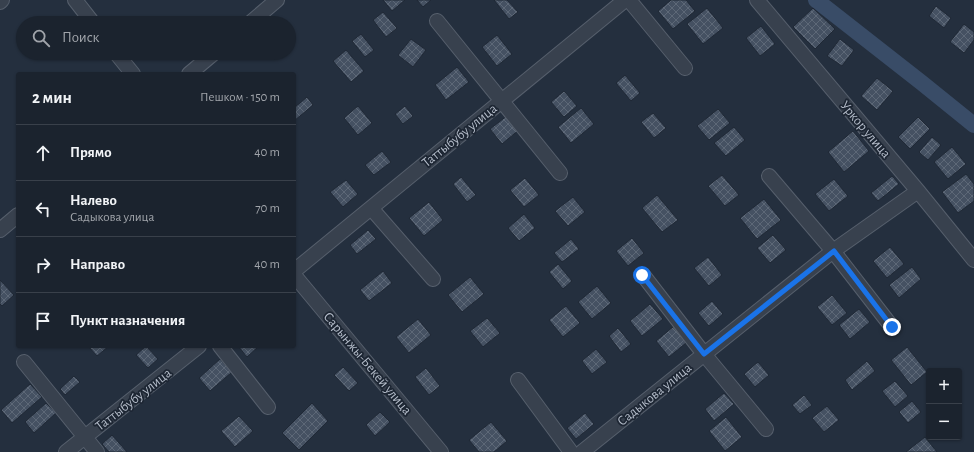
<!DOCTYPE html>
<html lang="ru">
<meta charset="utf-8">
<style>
body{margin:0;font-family:"Alegreya Sans",sans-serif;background:#242b36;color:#f1f3f6}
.controls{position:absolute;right:12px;bottom:12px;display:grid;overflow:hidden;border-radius:4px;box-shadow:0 1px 3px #0004}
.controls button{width:36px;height:36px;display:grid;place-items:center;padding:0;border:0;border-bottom:1px solid #39404a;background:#1b232e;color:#f1f3f6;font:20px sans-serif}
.stop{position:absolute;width:12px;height:12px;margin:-9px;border:3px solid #1a73e8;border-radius:50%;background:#fff}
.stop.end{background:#1a73e8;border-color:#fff;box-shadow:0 1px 4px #0008}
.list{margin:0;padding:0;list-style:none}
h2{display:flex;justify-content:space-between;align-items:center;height:52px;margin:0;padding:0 16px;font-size:17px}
h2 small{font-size:13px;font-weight:400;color:#a0a4aa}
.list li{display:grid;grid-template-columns:26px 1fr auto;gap:12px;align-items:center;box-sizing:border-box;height:56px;padding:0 16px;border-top:1px solid #39404a}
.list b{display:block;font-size:15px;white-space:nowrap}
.list p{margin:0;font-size:13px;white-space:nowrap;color:#a0a4aa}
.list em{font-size:13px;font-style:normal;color:#a0a4aa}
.icon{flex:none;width:22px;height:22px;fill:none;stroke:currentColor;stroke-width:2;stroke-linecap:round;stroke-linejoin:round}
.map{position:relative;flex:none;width:974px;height:452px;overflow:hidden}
.search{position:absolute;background:#1b232e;box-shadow:0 1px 3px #0004;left:16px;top:16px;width:280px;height:44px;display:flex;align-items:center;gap:10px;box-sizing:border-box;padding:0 14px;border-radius:22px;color:#a0a4aa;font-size:15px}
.panel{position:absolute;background:#1b232e;box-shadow:0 1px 3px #0004;left:16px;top:72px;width:280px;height:276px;border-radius:4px}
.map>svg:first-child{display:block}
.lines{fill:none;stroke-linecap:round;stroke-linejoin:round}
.canal{stroke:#394c67;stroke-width:16}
.building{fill:url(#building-cross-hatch);stroke:#1f2835}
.street-casing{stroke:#565f6c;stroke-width:16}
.street{stroke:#38414e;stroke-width:14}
.route{stroke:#1a73e8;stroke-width:5}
.labels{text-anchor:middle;stroke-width:3.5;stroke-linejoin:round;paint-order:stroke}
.street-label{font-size:14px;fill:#b4bcc9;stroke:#1d2633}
</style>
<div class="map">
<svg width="974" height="452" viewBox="0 0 974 452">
<defs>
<pattern id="building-cross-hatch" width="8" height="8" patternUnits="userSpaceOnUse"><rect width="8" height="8" fill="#455162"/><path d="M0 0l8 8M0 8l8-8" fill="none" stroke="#5d6877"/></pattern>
</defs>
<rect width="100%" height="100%" fill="#242f3e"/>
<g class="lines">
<!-- canal -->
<path class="canal" d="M 816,0 L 922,83 L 974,125"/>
</g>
<!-- building -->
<path class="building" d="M 383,0 L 405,0 L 392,11 Z
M 417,0 L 431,0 L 423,7 Z
M 494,0 L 507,0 L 518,12 L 509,19 Z
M 671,0 L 686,0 L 695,11 L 673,29 L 658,11 Z
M 936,6 L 951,18 L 944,28 L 929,16 Z
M 707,8 L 723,28 L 703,44 L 687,24 Z
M 813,8 L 835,29 L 815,49 L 793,27 Z
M 383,12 L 397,28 L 386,37 L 373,20 Z
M 964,24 L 974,32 L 974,40 L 964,53 L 950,42 Z
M 761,26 L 775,44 L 760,56 L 746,38 Z
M 361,34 L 374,50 L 365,57 L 352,41 Z
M 497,35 L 512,54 L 497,66 L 482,47 Z
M 411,39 L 426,50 L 413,67 L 398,55 Z
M 840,39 L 854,50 L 842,66 L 827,56 Z
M 346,50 L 364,71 L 351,82 L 333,61 Z
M 457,67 L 469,82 L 446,100 L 435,85 Z
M 625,75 L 640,93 L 631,101 L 616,83 Z
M 877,78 L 893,91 L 877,110 L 861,96 Z
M 564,91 L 577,106 L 564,117 L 551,102 Z
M 307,97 L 313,105 L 294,121 L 294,108 Z
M 358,106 L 372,123 L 358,135 L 344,118 Z
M 405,106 L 413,116 L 403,124 L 395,114 Z
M 581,108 L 594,124 L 571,143 L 558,127 Z
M 718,109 L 730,123 L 709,140 L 697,126 Z
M 653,113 L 666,128 L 654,138 L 641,122 Z
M 508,115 L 520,129 L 502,144 L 490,129 Z
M 918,117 L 930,129 L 910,149 L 898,137 Z
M 734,127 L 745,140 L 726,156 L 714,143 Z
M 853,131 L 869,151 L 844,172 L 828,152 Z
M 932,137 L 941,145 L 928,160 L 919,152 Z
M 952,147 L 966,164 L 948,179 L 934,162 Z
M 382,151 L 391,162 L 374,175 L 365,165 Z
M 966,174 L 974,184 L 974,201 L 958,213 L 942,192 Z
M 722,175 L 739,195 L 725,206 L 708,186 Z
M 892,176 L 899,184 L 878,201 L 871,193 Z
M 461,177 L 476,195 L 467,202 L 453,184 Z
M 525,178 L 539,195 L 524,207 L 510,190 Z
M 834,179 L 848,196 L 829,211 L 815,194 Z
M 346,180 L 358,194 L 343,207 L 330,192 Z
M 657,195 L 678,220 L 662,232 L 642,208 Z
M 573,197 L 585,212 L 568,226 L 555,211 Z
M 764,199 L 781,220 L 757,239 L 740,218 Z
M 429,202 L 443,220 L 424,236 L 409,218 Z
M 524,214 L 535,228 L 519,241 L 508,228 Z
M 368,230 L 376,239 L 357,254 L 350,245 Z
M 773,235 L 786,250 L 770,263 L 757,248 Z
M 632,238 L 644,253 L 628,266 L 616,251 Z
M 571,239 L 579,249 L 562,262 L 554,253 Z
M 890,247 L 904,264 L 887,278 L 873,261 Z
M 708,257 L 722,275 L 709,286 L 694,268 Z
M 558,264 L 572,281 L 563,289 L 549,272 Z
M 912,267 L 921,279 L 899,298 L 889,285 Z
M 383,271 L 392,283 L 369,301 L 360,290 Z
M 470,277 L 484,294 L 462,312 L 448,295 Z
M 0,280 L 14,295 L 2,306 L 0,304 Z
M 597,286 L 611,303 L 592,319 L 578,302 Z
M 832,295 L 847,313 L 832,325 L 817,307 Z
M 712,301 L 723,314 L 709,326 L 698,313 Z
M 650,304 L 663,319 L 642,336 L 630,321 Z
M 566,306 L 580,323 L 563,337 L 549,320 Z
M 859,309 L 870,322 L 850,339 L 839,325 Z
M 487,318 L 500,333 L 483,347 L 470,331 Z
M 418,319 L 431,335 L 409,353 L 396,337 Z
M 679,322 L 692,338 L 669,357 L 656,341 Z
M 618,328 L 631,344 L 621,352 L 609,336 Z
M 88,346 L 109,346 L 97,356 Z
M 146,346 L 158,359 L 148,368 L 136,355 Z
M 238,346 L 259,346 L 247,357 Z
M 907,347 L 927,372 L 911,385 L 891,360 Z
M 596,349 L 607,362 L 592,374 L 582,361 Z
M 220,359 L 232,372 L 210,391 L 199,378 Z
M 867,361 L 875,371 L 852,390 L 845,380 Z
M 758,362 L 769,375 L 755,387 L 744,374 Z
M 343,367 L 358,383 L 349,391 L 334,375 Z
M 426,368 L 440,386 L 429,395 L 415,377 Z
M 74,376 L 80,382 L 65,395 L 60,389 Z
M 895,381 L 908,396 L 895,407 L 882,391 Z
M 30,384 L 42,397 L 12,423 L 1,410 Z
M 724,393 L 734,404 L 714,421 L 705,409 Z
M 804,395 L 812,405 L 800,414 L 792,405 Z
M 912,401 L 921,412 L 908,423 L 899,412 Z
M 46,403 L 56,413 L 34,433 L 25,422 Z
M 312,403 L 328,421 L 299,450 L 282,433 Z
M 827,406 L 839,420 L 824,432 L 812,418 Z
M 380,412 L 390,422 L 375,436 L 366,425 Z
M 585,413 L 594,424 L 576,439 L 567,428 Z
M 239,416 L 253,431 L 235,447 L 221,431 Z
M 726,417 L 742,437 L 725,451 L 709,431 Z
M 491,422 L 507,441 L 494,452 L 479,452 L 469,440 Z
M 112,435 L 127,452 L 109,452 L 102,444 Z
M 925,437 L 937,452 L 906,452 Z"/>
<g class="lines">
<!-- street casing -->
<g class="street-casing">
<path id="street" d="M 75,0 L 93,23
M 629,0 L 685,68
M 757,0 L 918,191 L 974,260
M 0,2 L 2,0
M 437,21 L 560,173
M 250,23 L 277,0
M 116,53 L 133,74
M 189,74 L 214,53
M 769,176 L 833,251 L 892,327
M 371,208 L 433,279
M 0,230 L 18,215
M 294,271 L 625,0
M 294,275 L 441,452
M 643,275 L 704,354 L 766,429
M 220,346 L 268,407
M 24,362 L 97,452
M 518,380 L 571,452
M 66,452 L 199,346
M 582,452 L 833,251 L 918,191"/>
</g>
<!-- street -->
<use href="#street" class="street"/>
</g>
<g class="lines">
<!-- route -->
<path class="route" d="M 642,275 L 704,354 L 834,251 L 892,327"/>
</g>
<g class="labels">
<!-- street labels -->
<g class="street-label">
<text transform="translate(866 129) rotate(50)" y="5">Уркор улица</text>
<text transform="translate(459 135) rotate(-39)" y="5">Таттыбубу улица</text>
<text transform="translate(368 363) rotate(50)" y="5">Сарынжы-Бекей улица</text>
<text transform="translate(654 394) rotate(-39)" y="5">Садыкова улица</text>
<text transform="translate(133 399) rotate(-38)" y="5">Таттыбубу улица</text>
</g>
</g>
</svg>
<div class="controls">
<button>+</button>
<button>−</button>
</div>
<div class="stop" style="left:642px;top:275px"></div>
<div class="stop end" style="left:892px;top:327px"></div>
<div class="search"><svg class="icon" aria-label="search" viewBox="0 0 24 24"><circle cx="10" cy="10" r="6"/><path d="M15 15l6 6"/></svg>Поиск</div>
<section class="panel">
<h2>2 мин<small>Пешком · 150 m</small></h2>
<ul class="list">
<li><svg class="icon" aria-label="ahead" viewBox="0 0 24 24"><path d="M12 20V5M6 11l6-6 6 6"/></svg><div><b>Прямо</b></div><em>40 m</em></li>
<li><svg class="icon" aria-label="left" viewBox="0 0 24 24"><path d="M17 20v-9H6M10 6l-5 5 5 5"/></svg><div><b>Налево</b><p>Садыкова улица</p></div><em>70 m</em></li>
<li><svg class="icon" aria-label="right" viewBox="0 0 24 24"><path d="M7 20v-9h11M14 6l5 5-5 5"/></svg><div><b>Направо</b></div><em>40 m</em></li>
<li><svg class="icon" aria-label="arrive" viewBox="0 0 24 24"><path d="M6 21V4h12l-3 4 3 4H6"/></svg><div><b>Пункт назначения</b></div></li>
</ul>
</section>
</div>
